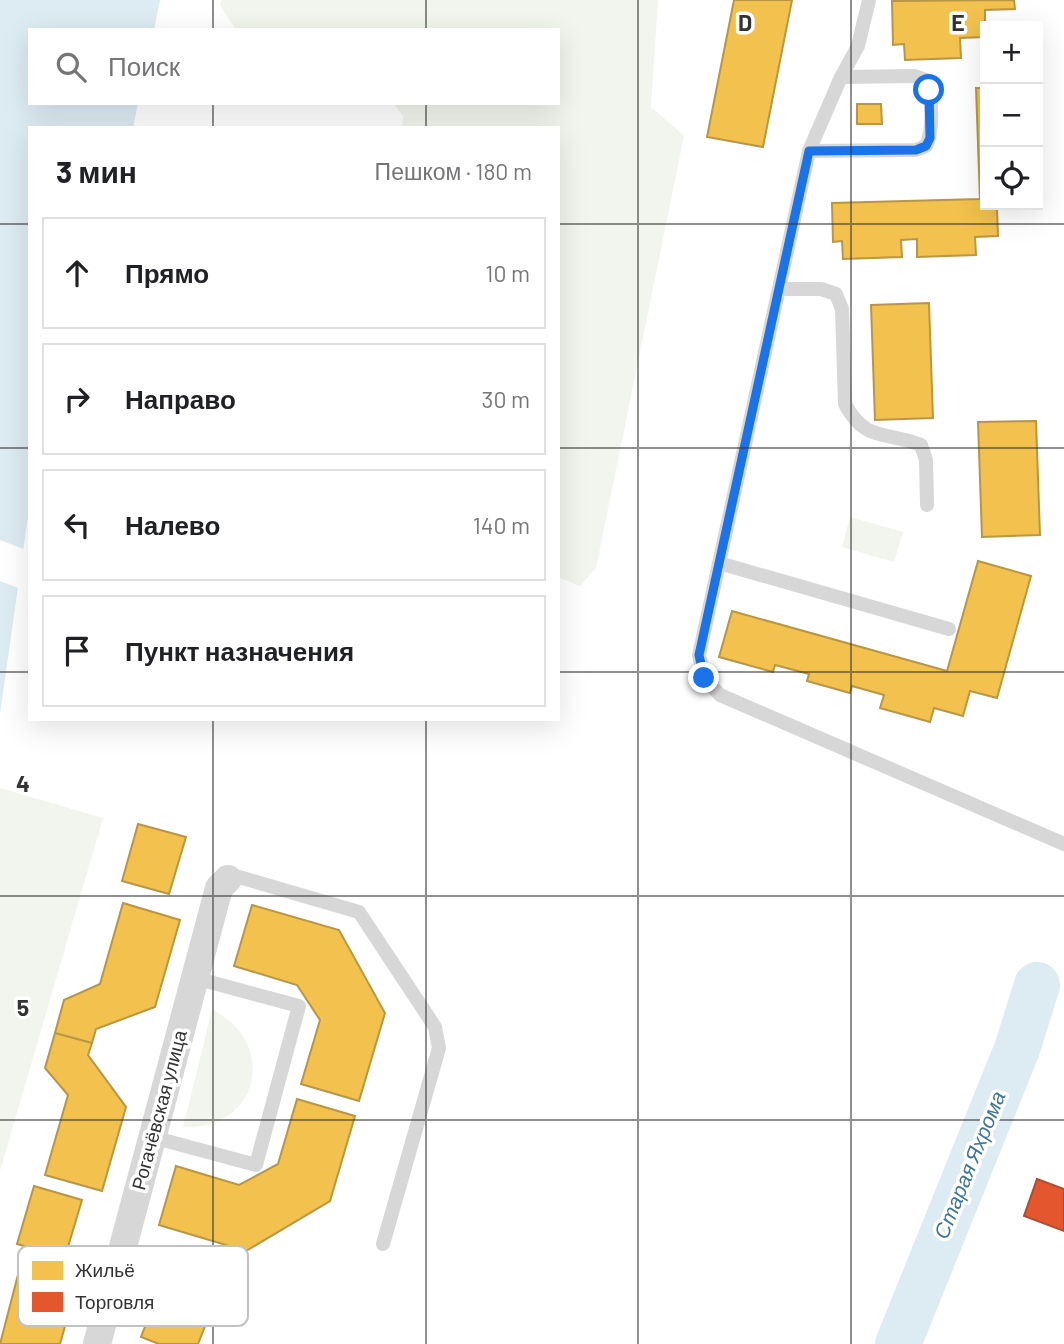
<!DOCTYPE html>
<html lang="ru">
<meta charset="utf-8">
<style>
body{margin:0;font-family:Barlow,sans-serif;background:#f2f2f2;color:#202124}
.controls{position:absolute;right:21px;top:21px;display:grid;overflow:hidden;border-radius:0px;box-shadow:0 7px 28px #0002}
.controls button{width:63px;height:63px;display:grid;place-items:center;padding:0;border:0;border-bottom:2px solid #e0e0e0;background:#fff;color:#202124;font:35px sans-serif}
.stop{position:absolute;width:21px;height:21px;margin:-16px;border:5px solid #1a73e8;border-radius:50%;background:#fff}
.stop.end{background:#1a73e8;border-color:#fff;box-shadow:0 2px 7px #0008}
.list{margin:0;padding:0;list-style:none}
h2{display:flex;justify-content:space-between;align-items:center;height:91px;margin:0;padding:0 28px;font-size:30px}
h2 small{font-size:23px;font-weight:400;color:#757577}
.list li{display:grid;grid-template-columns:46px 1fr auto;gap:21px;align-items:center;box-sizing:border-box;height:112px;margin:0 14px 14px;padding:0 14px;border:2px solid #e0e0e0;border-radius:0px}
.list b{display:block;font-size:26px;white-space:nowrap}
.list em{font-size:23px;font-style:normal;color:#757577}
.icon{flex:none;width:38px;height:38px;fill:none;stroke:currentColor;stroke-width:2;stroke-linecap:round;stroke-linejoin:round}
.map{position:relative;flex:none;width:1064px;height:1344px;overflow:hidden}
.search{position:absolute;background:#fff;box-shadow:0 7px 28px #0002;left:28px;top:28px;width:532px;height:77px;display:flex;align-items:center;gap:18px;box-sizing:border-box;padding:0 24px;border-radius:0px;color:#757577;font-size:26px}
.panel{position:absolute;background:#fff;box-shadow:0 7px 28px #0002;left:28px;top:126px;width:532px;height:595px;border-radius:0px}
.map>svg:first-child{display:block}
.green{fill:#f1f5ed}
.water{fill:#ddebf3}
.pier{fill:#fff}
.homes{fill:#f2c14e;stroke:#b99646;stroke-width:2}
.shops{fill:#e4572e;stroke:#af4c30;stroke-width:2}
.lines{fill:none;stroke-linecap:round;stroke-linejoin:round}
.river{stroke:#ddebf3;stroke-width:46}
.service{stroke:#d7d7d7;stroke-width:14}
.minor{stroke:#d7d7d7;stroke-width:28}
.route{stroke:#1a73e8;stroke-width:9}
.grid{fill:none;stroke:#333;stroke-width:2;stroke-opacity:0.55}
.labels{text-anchor:middle;stroke-width:7;stroke-linejoin:round;paint-order:stroke}
.street-label{font-size:19px;fill:#333;stroke:#fff}
.water-label{font-size:21px;font-style:italic;fill:#3f7597;stroke:#fff}
.key{fill:#fff;stroke:#c2c2c2;stroke-width:2}
.key-label{font-size:19px;fill:#333}
.grid-label{font-size:23px;text-anchor:middle;font-weight:bold;fill:#333;stroke:#fff;stroke-width:7;stroke-linejoin:round;paint-order:stroke}
</style>
<div class="map">
<svg width="1064" height="1344" viewBox="0 0 1064 1344">
<rect width="100%" height="100%" fill="#fff"/>
<!-- green -->
<path class="green" d="M 221,0 L 658,0 L 651,107 L 684,136 L 596,568 L 580,586 L 558,577 L 558,128 L 402,128 L 403,116 L 393,103 L 558,103 L 558,30 L 236,30 L 220,5 Z
M 850,517 L 903,532 L 894,562 L 842,547 Z
M 0,788 L 103,818 L 0,1171 Z
M 212,1010 C 280,1043 258,1131 183,1127 Z"/>
<!-- water -->
<path class="water" d="M 0,0 L 160,0 L 154,30 L 30,30 L 30,103 L 138,103 L 133,128 L 30,128 L 30,502 L 0,714 Z"/>
<!-- pier -->
<path class="pier" d="M 0,540 L 26,550 L 21,589 L 0,581 Z"/>
<!-- homes -->
<path class="homes" d="M 734,0 L 792,0 L 763,147 L 707,137 Z
M 1014,0 L 1015,9 L 985,10 L 985,37 L 960,38 L 961,58 L 905,60 L 904,44 L 893,45 L 892,1 Z
M 976,88 L 985,88 L 985,205 L 1035,205 L 1035,208 L 997,209 L 998,236 L 975,237 L 976,255 L 917,257 L 917,239 L 901,240 L 902,257 L 843,259 L 842,241 L 833,242 L 832,203 L 980,199 Z
M 857,104 L 881,104 L 882,124 L 857,124 Z
M 929,303 L 933,418 L 875,420 L 871,305 Z
M 1036,421 L 1040,535 L 982,537 L 978,422 Z
M 978,561 L 1031,576 L 997,698 L 970,691 L 963,716 L 934,708 L 930,722 L 880,708 L 884,695 L 852,686 L 850,693 L 807,681 L 809,674 L 775,665 L 773,672 L 719,657 L 732,611 L 947,671 Z
M 138,824 L 186,837 L 169,894 L 122,881 Z
M 123,903 L 180,920 L 155,1007 L 96,1029 L 92,1043 L 55,1033 L 64,1000 L 100,984 Z
M 252,905 L 339,930 L 385,1013 L 359,1101 L 301,1084 L 320,1020 L 297,985 L 234,966 Z
M 55,1033 L 92,1043 L 88,1055 L 126,1107 L 102,1191 L 45,1175 L 68,1095 L 45,1068 Z
M 297,1099 L 355,1116 L 330,1201 L 246,1251 L 159,1225 L 176,1166 L 239,1185 L 278,1164 Z
M 34,1186 L 82,1200 L 65,1257 L 17,1244 Z
M 20,1267 L 77,1284 L 60,1344 L 0,1344 Z
M 167,1271 L 219,1291 L 198,1344 L 159,1344 L 141,1337 Z"/>
<!-- shops -->
<path class="shops" d="M 1037,1179 L 1064,1189 L 1064,1231 L 1024,1216 Z"/>
<g class="lines">
<!-- river -->
<path class="river" d="M 898,1344 L 1017,1049 L 1037,985"/>
<!-- service -->
<path class="service" d="M 869,0 L 858,46 L 841,77 L 809,151 L 699,655 L 704,678 L 720,695 L 1064,844
M 809,151 L 916,150 L 926,146 C 934,129 932,98 926,80 L 914,76 L 841,77
M 779,289 L 821,289 L 836,294 L 842,309 L 845,404 C 865,443 888,431 921,445 L 926,460 L 927,505
M 719,563 L 949,629
M 228,879 L 239,877 L 359,912 L 435,1027 L 439,1048 L 383,1244
M 152,1137 L 256,1165 L 299,1006 L 195,978"/>
<!-- minor -->
<path class="minor" d="M 97,1344 L 219,888 L 228,879"/>
</g>
<g class="lines">
<!-- route -->
<path class="route" d="M 704,678 L 699,655 L 809,151 L 916,150 L 926,146 L 930,138 L 929,90"/>
</g>
<!-- grid -->
<path class="grid" d="M 213,0 L 213,30M 426,0 L 426,30M 638,0 L 638,1344M 851,0 L 851,1344M 213,103 L 213,128M 426,103 L 426,128M 0,224 L 30,224M 558,224 L 1064,224M 0,448 L 30,448M 558,448 L 1064,448M 0,672 L 30,672M 558,672 L 1064,672M 213,719 L 213,1344M 426,719 L 426,1344M 0,896 L 1064,896M 0,1120 L 1064,1120"/>
<g class="labels">
<!-- street labels -->
<g class="street-label">
<text transform="translate(159 1110) rotate(-75)" y="7">Рогачёвская улица</text>
</g>
<!-- water labels -->
<g class="water-label">
<text transform="translate(970 1165) rotate(-68)" y="7">Старая Яхрома</text>
</g>
</g>
<!-- legend -->
<rect x="18" y="1246" width="230" height="80" rx="10" class="key"/>
<rect x="32" y="1261" width="31" height="19" fill="#f2c14e"/>
<rect x="32" y="1292" width="31" height="20" fill="#e4572e"/>
<g class="key-label">
<text x="75" y="1277">Жильё</text>
<text x="75" y="1309">Торговля</text>
</g>
<g class="grid-label">
<text x="745" y="31">D</text>
<text x="958" y="31">E</text>
<text x="23" y="792">4</text>
<text x="23" y="1016">5</text>
</g>
</svg>
<div class="controls">
<button>+</button>
<button>−</button>
<button><svg class="icon" aria-label="locate" viewBox="0 0 24 24"><circle cx="12" cy="12" r="6"/><path d="M12 2v4M12 18v4M2 12h4M18 12h4"/></svg></button>
</div>
<div class="stop" style="left:929px;top:90px"></div>
<div class="stop end" style="left:704px;top:678px"></div>
<div class="search"><svg class="icon" aria-label="search" viewBox="0 0 24 24"><circle cx="10" cy="10" r="6"/><path d="M15 15l6 6"/></svg>Поиск</div>
<section class="panel">
<h2>3 мин<small>Пешком · 180 m</small></h2>
<ul class="list">
<li><svg class="icon" aria-label="ahead" viewBox="0 0 24 24"><path d="M12 20V5M6 11l6-6 6 6"/></svg><div><b>Прямо</b></div><em>10 m</em></li>
<li><svg class="icon" aria-label="right" viewBox="0 0 24 24"><path d="M7 20v-9h11M14 6l5 5-5 5"/></svg><div><b>Направо</b></div><em>30 m</em></li>
<li><svg class="icon" aria-label="left" viewBox="0 0 24 24"><path d="M17 20v-9H6M10 6l-5 5 5 5"/></svg><div><b>Налево</b></div><em>140 m</em></li>
<li><svg class="icon" aria-label="arrive" viewBox="0 0 24 24"><path d="M6 21V4h12l-3 4 3 4H6"/></svg><div><b>Пункт назначения</b></div></li>
</ul>
</section>
</div>
